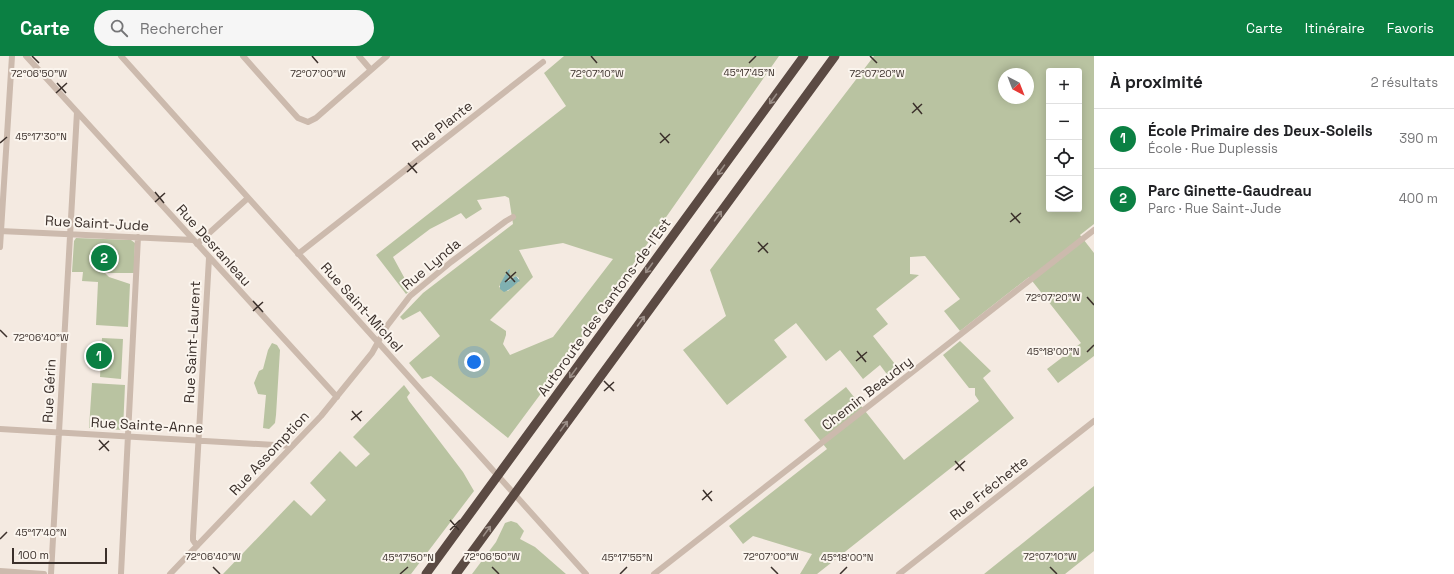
<!DOCTYPE html>
<html lang="fr">
<meta charset="utf-8">
<style>
body{margin:0;font-family:"Space Grotesk",sans-serif;background:#f6f6f6;color:#202124}
.controls{position:absolute;right:12px;top:12px;display:grid;overflow:hidden;border-radius:4px;box-shadow:0 2px 10px #0003}
.controls button{width:36px;height:36px;display:grid;place-items:center;padding:0;border:0;border-bottom:1px solid #e0e0e0;background:#fff;color:#202124;font:20px sans-serif}
.compass{position:absolute;left:998px;top:12px;width:36px;height:36px;border-radius:50%;background:#fff;box-shadow:0 2px 10px #0003;rotate:138deg}
.scale{position:absolute;left:12px;bottom:10px;width:95px;box-sizing:border-box;padding-left:4px;border:2px solid #3b302b;border-top:0;font-size:11px;line-height:14px;white-space:nowrap;color:#3b302b;-webkit-text-stroke:3px #fbf5ee;paint-order:stroke}
.you{position:absolute;left:474px;top:306px;width:14px;height:14px;margin:-10px;border:3px solid #fff;border-radius:50%;background:#1a73e8;box-shadow:0 0 0 6px #1a73e833}
.badge{display:grid;place-items:center;width:26px;height:26px;border-radius:50%;background:#0b8043;color:#fff;font-size:13px;font-weight:700}
.pin{position:absolute;translate:-50% -50%;border:2px solid #fff;box-shadow:0 1px 4px #0006}
.list{margin:0;padding:0;list-style:none}
h2{display:flex;justify-content:space-between;align-items:center;height:52px;margin:0;padding:0 16px;font-size:17px}
h2 small{font-size:13px;font-weight:400;color:#757577}
.list li{display:grid;grid-template-columns:26px 1fr auto;gap:12px;align-items:center;box-sizing:border-box;height:60px;padding:0 16px;border-top:1px solid #e0e0e0}
.list b{display:block;font-size:15px;white-space:nowrap}
.list p{margin:0;font-size:13px;white-space:nowrap;color:#757577}
.list em{font-size:13px;font-style:normal;color:#757577}
.icon{flex:none;width:22px;height:22px;fill:none;stroke:currentColor;stroke-width:2;stroke-linecap:round;stroke-linejoin:round}
.map{position:relative;flex:none;width:1094px;height:518px;overflow:hidden}
header{display:flex;align-items:center;gap:24px;box-sizing:border-box;height:56px;padding:0 20px;background:#0b8043;color:#fff}
header strong{font-size:19px}
nav{display:flex;gap:22px;margin-inline-start:auto;font-size:14px}
.search{width:280px;height:36px;background:#f6f6f6;display:flex;align-items:center;gap:10px;box-sizing:border-box;padding:0 14px;border-radius:22px;color:#757577;font-size:15px}
main{display:flex}
aside{flex:1;background:#fff}
.map>svg:first-child{display:block}
.green{fill:#b9c3a1;fill-rule:evenodd}
.water{fill:#80b0b1}
.lines{fill:none;stroke-linecap:round;stroke-linejoin:round}
.minor{stroke:#ccbaad;stroke-width:6}
.highway{stroke:#5b4a43;stroke-width:9}
.oneway{stroke:#9b8e87}
.ticks{fill:none;stroke:#3b302b;stroke-width:1.5}
.labels{text-anchor:middle;stroke-width:4;stroke-linejoin:round;paint-order:stroke}
.street-label{font-size:14px;fill:#3b302b;stroke:#fbf5ee}
.ticks-label{font-size:10px;text-anchor:middle;fill:#3b302b;stroke:#fbf5ee;stroke-width:4;stroke-linejoin:round;paint-order:stroke}
</style>
<header>
<strong>Carte</strong>
<div class="search"><svg class="icon" aria-label="search" viewBox="0 0 24 24"><circle cx="10" cy="10" r="6"/><path d="M15 15l6 6"/></svg>Rechercher</div>
<nav><a>Carte</a><a>Itinéraire</a><a>Favoris</a></nav>
</header>
<main>
<div class="map">
<svg width="1094" height="518" viewBox="0 0 1094 518">
<rect width="100%" height="100%" fill="#f4eae1"/>
<!-- green -->
<path class="green" d="M 564,0 L 779,0 L 568,301 L 508,382 L 431,320 L 422,323 L 409,307 L 440,280 L 420,255 L 403,264 L 400,261 L 423,237 L 513,168 L 509,142 L 505,140 L 477,144 L 482,153 L 466,163 L 461,157 L 430,173 L 393,201 L 411,234 L 406,238 L 376,199 L 566,50 L 544,17 ZM 563,187 L 613,203 L 553,281 L 510,299 L 503,288 L 506,279 L 506,275 L 490,264 L 533,221 L 519,194 ZM 510,213 L 507,225 L 516,220 L 519,222 L 519,226 L 515,227 L 508,235 L 499,231 L 508,214 Z
M 874,0 L 1094,0 L 1094,168 L 1080,179 L 1094,197 L 1094,300 L 1058,327 L 1047,313 L 1081,287 L 1029,221 L 960,275 L 944,255 L 960,243 L 925,200 L 910,201 L 910,218 L 919,219 L 876,253 L 888,268 L 873,280 L 902,317 L 892,325 L 880,309 L 863,323 L 840,294 L 826,305 L 796,267 L 774,284 L 787,301 L 727,349 L 683,294 L 726,260 L 710,214 ZM 1049,15 L 1079,15 L 1079,153 L 1049,153 ZM 1004,18 L 1028,18 L 1028,42 L 1004,42 Z
M 76,182 L 131,184 L 135,187 L 134,217 L 105,217 L 109,221 L 130,228 L 128,271 L 96,269 L 98,226 L 82,225 L 83,216 L 72,216 L 74,185 Z
M 102,282 L 123,283 L 121,323 L 100,321 Z
M 960,285 L 991,315 L 983,322 L 1014,362 L 817,518 L 800,518 L 812,498 L 753,480 L 743,488 L 729,470 L 827,393 L 804,364 L 846,331 L 904,404 L 979,345 L 975,339 L 975,332 L 969,332 L 943,299 Z
M 272,287 L 277,289 L 280,294 L 276,359 L 275,367 L 269,373 L 263,372 L 266,339 L 258,338 L 254,327 L 259,315 L 263,313 L 268,294 Z
M 92,327 L 125,329 L 123,374 L 89,372 Z
M 404,329 L 410,337 L 407,341 L 409,345 L 463,416 L 474,435 L 411,518 L 223,518 L 294,444 L 311,460 L 326,444 L 310,427 L 340,395 L 356,411 L 370,398 L 353,381 Z
M 1094,430 L 1094,495 L 1065,518 L 984,518 Z
M 511,465 L 517,467 L 524,475 L 520,483 L 535,491 L 566,518 L 472,518 L 496,486 L 505,467 Z"/>
<!-- water -->
<path class="water" d="M 510,213 L 508,225 L 516,220 L 520,225 C 514,228 511,234 504,236 L 500,233 L 500,228 L 508,214 Z"/>
<g class="lines">
<!-- minor -->
<path class="minor" d="M 26,0 L 337,341
M 121,0 L 586,518
M 243,0 L 298,62 L 308,66 L 316,62 L 387,0
M 359,0 L 371,14
M 0,175 L 193,184
M 197,188 L 248,142
M 0,191 L 12,0
M 298,198 L 543,6
M 0,373 L 292,390
M 197,490 L 193,484 L 193,480 L 209,202
M 0,515 L 44,518
M 51,518 L 77,56
M 121,518 L 138,181
M 170,518 L 321,360 L 372,297 L 387,270 L 410,240 L 451,206 L 506,165 L 513,161
M 654,518 L 1094,174
M 899,518 L 1094,365"/>
<!-- highway -->
<path class="highway" d="M 426,518 L 804,0
M 456,518 L 835,0"/>
</g>
<!-- one-way arrows -->
<defs><path id="oneway-shaft" d="M-6 0H5M1.5-3L5.5 0L1.5 3" fill="none" stroke-width="1.6" stroke-linecap="round" stroke-linejoin="round"/></defs>
<g class="oneway">
<use href="#oneway-shaft" transform="translate(773 43) rotate(126)"/>
<use href="#oneway-shaft" transform="translate(721 114) rotate(126)"/>
<use href="#oneway-shaft" transform="translate(718 160) rotate(-54)"/>
<use href="#oneway-shaft" transform="translate(649 212) rotate(126)"/>
<use href="#oneway-shaft" transform="translate(641 265) rotate(-54)"/>
<use href="#oneway-shaft" transform="translate(573 317) rotate(126)"/>
<use href="#oneway-shaft" transform="translate(564 370) rotate(-54)"/>
<use href="#oneway-shaft" transform="translate(487 475) rotate(-54)"/>
</g>
<!-- ticks -->
<path class="ticks" d="M 32,0 L 39,7M 312,0 L 318,7M 591,0 L 597,7M 870,0 L 877,7M 749,7 L 756,0M 57,27 L 66,37M 56,37 L 67,27M 913,47 L 922,58M 912,57 L 922,48M 660,77 L 669,87M 0,87 L 7,81M 660,87 L 670,78M 408,107 L 417,117M 407,116 L 417,107M 155,136 L 164,147M 155,146 L 165,137M 1011,157 L 1020,167M 1010,166 L 1021,157M 758,186 L 768,197M 758,196 L 768,187M 506,216 L 515,226M 505,226 L 516,216M 1087,241 L 1094,249M 253,245 L 263,256M 253,255 L 263,246M 0,274 L 7,281M 857,295 L 866,306M 1087,296 L 1094,289M 856,305 L 867,296M 604,325 L 614,335M 604,335 L 614,326M 352,355 L 361,365M 351,364 L 362,355M 99,384 L 109,395M 99,394 L 109,385M 955,405 L 964,415M 955,414 L 965,405M 703,434 L 712,445M 702,444 L 712,435M 450,464 L 459,474M 450,474 L 460,464M 0,483 L 7,476M 213,511 L 220,518M 492,511 L 499,518M 771,511 L 778,518M 1050,511 L 1057,518M 400,518 L 408,511M 620,518 L 627,511M 840,518 L 847,511"/>
<g class="labels">
<!-- street labels -->
<g class="street-label">
<text transform="translate(442 70) rotate(-38)" y="5">Rue Plante</text>
<text transform="translate(97 167) rotate(3)" y="5">Rue Saint-Jude</text>
<text transform="translate(214 189) rotate(48)" y="5">Rue Desranleau</text>
<text transform="translate(431 208) rotate(-40)" y="5">Rue Lynda</text>
<text transform="translate(362 251) rotate(48)" y="5">Rue Saint-Michel</text>
<text transform="translate(604 251) rotate(-54)" y="5">Autoroute des Cantons-de-l'Est</text>
<text transform="translate(192 286) rotate(-87)" y="5">Rue Saint-Laurent</text>
<text transform="translate(49 335) rotate(-87)" y="5">Rue Gérin</text>
<text transform="translate(867 337) rotate(-38)" y="5">Chemin Beaudry</text>
<text transform="translate(147 369) rotate(3)" y="5">Rue Sainte-Anne</text>
<text transform="translate(269 397) rotate(-47)" y="5">Rue Assomption</text>
<text transform="translate(989 432) rotate(-38)" y="5">Rue Fréchette</text>
</g>
</g>
<g class="ticks-label">
<text x="749" y="20">45°17'45"N</text>
<text x="39" y="21">72°06'50"W</text>
<text x="318" y="21">72°07'00"W</text>
<text x="597" y="21">72°07'10"W</text>
<text x="877" y="21">72°07'20"W</text>
<text x="41" y="84">45°17'30"N</text>
<text x="1053" y="245">72°07'20"W</text>
<text x="41" y="285">72°06'40"W</text>
<text x="1053" y="299">45°18'00"N</text>
<text x="41" y="480">45°17'40"N</text>
<text x="213" y="504">72°06'40"W</text>
<text x="492" y="504">72°06'50"W</text>
<text x="771" y="504">72°07'00"W</text>
<text x="1050" y="504">72°07'10"W</text>
<text x="408" y="505">45°17'50"N</text>
<text x="627" y="505">45°17'55"N</text>
<text x="847" y="505">45°18'00"N</text>
</g>
</svg>
<div class="controls">
<button>+</button>
<button>−</button>
<button><svg class="icon" aria-label="locate" viewBox="0 0 24 24"><circle cx="12" cy="12" r="6"/><path d="M12 2v4M12 18v4M2 12h4M18 12h4"/></svg></button>
<button><svg class="icon" aria-label="layers" viewBox="0 0 24 24"><path d="M12 4l9 5-9 5-9-5zM3 14l9 5 9-5"/></svg></button>
</div>
<svg class="compass" viewBox="-18 -18 36 36"><path d="M0-13l5 13h-10z" fill="#e53935"/><path d="M0 13l5-13h-10z" fill="#757577"/></svg>
<div class="scale">100 m</div>
<div class="you"></div>
<div class="pin badge" style="left:99px;top:300px">1</div>
<div class="pin badge" style="left:104px;top:202px">2</div>
</div>
<aside>
<h2>À proximité<small>2 résultats</small></h2>
<ul class="list">
<li><span class="badge">1</span><div><b>École Primaire des Deux-Soleils</b><p>École · Rue Duplessis</p></div><em>390 m</em></li>
<li><span class="badge">2</span><div><b>Parc Ginette-Gaudreau</b><p>Parc · Rue Saint-Jude</p></div><em>400 m</em></li>
</ul>
</aside>
</main>
